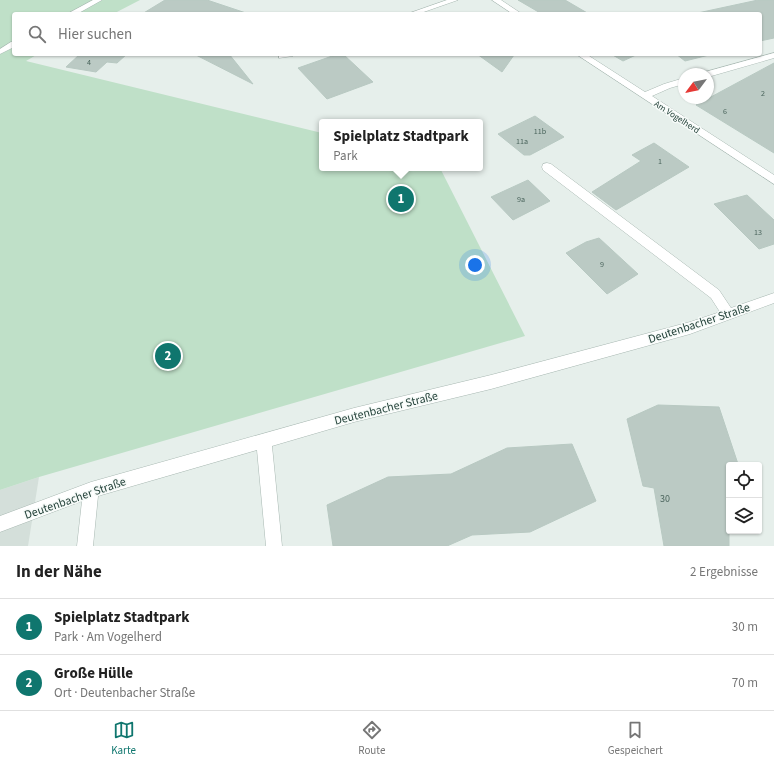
<!DOCTYPE html>
<html lang="de">
<meta charset="utf-8">
<style>
body{margin:0;font-family:"Source Sans 3",sans-serif;background:#f2f2f2;color:#222}
.controls{position:absolute;right:12px;bottom:12px;display:grid;overflow:hidden;border-radius:4px;box-shadow:0 1px 3px #0004}
.controls button{width:36px;height:36px;display:grid;place-items:center;padding:0;border:0;border-bottom:1px solid #e0e0e0;background:#fff;color:#222;font:20px sans-serif}
.compass{position:absolute;left:678px;top:68px;width:36px;height:36px;border-radius:50%;background:#fff;box-shadow:0 1px 3px #0004;rotate:238deg}
.you{position:absolute;left:475px;top:265px;width:14px;height:14px;margin:-10px;border:3px solid #fff;border-radius:50%;background:#1a73e8;box-shadow:0 0 0 6px #1a73e833}
.badge{display:grid;place-items:center;width:26px;height:26px;border-radius:50%;background:#0f766e;color:#fff;font-size:13px;font-weight:700}
.pin{position:absolute;translate:-50% -50%;border:2px solid #fff;box-shadow:0 1px 4px #0006}
.popup{position:absolute;left:319px;top:119px;width:164px;height:52px;box-sizing:border-box;display:grid;place-content:center;border-radius:4px;background:#fff;filter:drop-shadow(0 1px 3px #0005);font-size:13px;white-space:nowrap;color:#767676}
.popup b{font-size:15px;color:#222}
.popup::after{content:'';position:absolute;left:50%;top:100%;margin-left:-8px;border:8px solid transparent;border-top-color:#fff}
.list{margin:0;padding:0;list-style:none}
h2{display:flex;justify-content:space-between;align-items:center;height:52px;margin:0;padding:0 16px;font-size:17px}
h2 small{font-size:13px;font-weight:400;color:#767676}
.list li{display:grid;grid-template-columns:26px 1fr auto;gap:12px;align-items:center;box-sizing:border-box;height:56px;padding:0 16px;border-top:1px solid #e0e0e0}
.list b{display:block;font-size:15px;white-space:nowrap}
.list p{margin:0;font-size:13px;white-space:nowrap;color:#767676}
.list em{font-size:13px;font-style:normal;color:#767676}
.icon{flex:none;width:22px;height:22px;fill:none;stroke:currentColor;stroke-width:2;stroke-linecap:round;stroke-linejoin:round}
.map{position:relative;flex:none;width:774px;height:546px;overflow:hidden}
.search{position:absolute;background:#fff;box-shadow:0 1px 3px #0004;left:12px;right:12px;top:12px;height:44px;display:flex;align-items:center;gap:10px;box-sizing:border-box;padding:0 14px;border-radius:4px;color:#767676;font-size:15px}
.sheet{height:164px;background:#fff}
nav{display:flex;justify-content:space-around;align-items:center;box-sizing:border-box;height:56px;border-top:1px solid #e0e0e0;background:#fff;font-size:11px;color:#767676}
nav a{display:grid;justify-items:center;gap:2px}
nav .on{color:#0f766e}
.map>svg:first-child{display:block}
.built{fill:#d4dfda}
.green{fill:#bfe0c8}
.building{fill:#bbcac4;stroke:#b8c9c2}
.lines{fill:none;stroke-linecap:round;stroke-linejoin:round}
.minor-casing{stroke:#a8b8b2;stroke-width:1}
.minor{fill:#fff;fill-rule:evenodd}
.labels{text-anchor:middle;stroke-width:3;stroke-linejoin:round;paint-order:stroke}
.number-label{font-size:8px;fill:#4a645c}
.far-street-label{font-size:9px;fill:#24423a;stroke:#f7fbf9}
.near-number-label{font-size:10px;fill:#4a645c}
.near-street-label{font-size:12px;fill:#24423a;stroke:#f7fbf9}
</style>
<div class="map">
<svg width="774" height="546" viewBox="0 0 774 546">
<rect width="100%" height="100%" fill="#e6efeb"/>
<!-- built -->
<path class="built" d="M 39,477 L 28,546 L 0,546 L 0,490 Z"/>
<!-- green -->
<path class="green" d="M 0,0 L 140,0 L 113,14 L 14,14 L 14,54 L 38,54 L 26,61 L 322,133 L 322,168 L 440,168 L 525,336 L 39,477 L 0,490 Z"/>
<!-- building -->
<path class="building" d="M 165,0 L 207,0 L 249,14 L 142,14 Z
M 518,0 L 565,0 L 589,14 L 542,14 Z
M 758,0 L 774,0 L 774,38 L 760,41 L 760,14 L 693,14 Z
M 80,54 L 127,54 L 117,63 L 107,62 L 96,72 L 66,67 Z
M 194,54 L 229,54 L 253,84 Z
M 338,54 L 343,54 L 373,82 L 327,99 L 298,68 Z
M 477,54 L 513,54 L 514,55 L 502,72 Z
M 611,54 L 638,54 L 623,61 Z
M 676,54 L 713,54 L 685,61 Z
M 774,63 L 774,153 L 696,105 Z
M 535,116 L 564,137 L 530,155 L 524,155 L 498,134 Z
M 654,143 L 689,167 L 616,210 L 592,192 L 641,161 L 632,155 Z
M 528,180 L 550,201 L 513,220 L 491,197 Z
M 747,195 L 774,220 L 774,244 L 759,249 L 714,204 Z
M 599,238 L 638,274 L 607,294 L 566,253 L 586,242 Z
M 658,405 L 719,407 L 738,464 L 729,465 L 729,546 L 664,546 L 654,488 L 643,486 L 627,419 Z
M 572,444 L 596,501 L 530,532 L 472,535 L 447,546 L 333,546 L 327,505 L 388,477 L 451,474 L 507,448 Z"/>
<g class="lines">
<!-- minor casing -->
<g class="minor-casing">
<path id="minor" d="M 93,0 L 102,0 L 77,14 L 67,14 Z
M 447,0 L 458,0 L 418,14 L 407,14 Z
M 492,0 L 501,0 L 522,14 L 513,14 Z
M 11,42 L 14,42 L 14,47 L 0,54 L 0,49 Z
M 774,53 L 774,58 L 708,77 L 708,74 L 704,74 L 705,72 Z
M 279,54 L 294,54 L 293,56 L 279,58 Z
M 576,54 L 586,54 L 645,92 L 664,84 L 684,78 L 684,84 L 670,88 L 652,96 L 774,175 L 774,184 Z
M 547,163 L 551,164 L 719,290 L 731,308 L 774,293 L 774,303 L 690,334 L 491,389 L 354,422 L 272,446 L 282,546 L 266,546 L 257,450 L 98,496 L 93,546 L 77,546 L 82,501 L 0,532 L 0,516 L 91,482 L 354,408 L 491,375 L 690,322 L 720,312 L 711,298 L 543,170 L 542,167 L 543,164 Z"/>
</g>
<!-- minor -->
<use href="#minor" class="minor"/>
</g>
<g class="labels">
<!-- number labels -->
<g class="number-label">
<text x="89" y="65">4</text>
<text x="763" y="96">2</text>
<text x="725" y="114">6</text>
<text x="540" y="134">11b</text>
<text x="522" y="144">11a</text>
<text x="660" y="164">1</text>
<text x="521" y="202">9a</text>
<text x="758" y="235">13</text>
<text x="602" y="267">9</text>
</g>
<!-- far-street labels -->
<g class="far-street-label">
<text transform="translate(677 117) rotate(33)" y="3">Am Vogelherd</text>
</g>
<!-- near-number labels -->
<g class="near-number-label">
<text x="665" y="502">30</text>
</g>
<!-- near-street labels -->
<g class="near-street-label">
<text transform="translate(699 323) rotate(-18)" y="4">Deutenbacher Straße</text>
<text transform="translate(386 408) rotate(-14)" y="4">Deutenbacher Straße</text>
<text transform="translate(75 498) rotate(-19)" y="4">Deutenbacher Straße</text>
</g>
</g>
</svg>
<div class="controls">
<button><svg class="icon" aria-label="locate" viewBox="0 0 24 24"><circle cx="12" cy="12" r="6"/><path d="M12 2v4M12 18v4M2 12h4M18 12h4"/></svg></button>
<button><svg class="icon" aria-label="layers" viewBox="0 0 24 24"><path d="M12 4l9 5-9 5-9-5zM3 14l9 5 9-5"/></svg></button>
</div>
<svg class="compass" viewBox="-18 -18 36 36"><path d="M0-13l5 13h-10z" fill="#e53935"/><path d="M0 13l5-13h-10z" fill="#767676"/></svg>
<div class="you"></div>
<div class="pin badge" style="left:401px;top:199px">1</div>
<div class="popup"><b>Spielplatz Stadtpark</b>Park</div>
<div class="pin badge" style="left:168px;top:356px">2</div>
<div class="search"><svg class="icon" aria-label="search" viewBox="0 0 24 24"><circle cx="10" cy="10" r="6"/><path d="M15 15l6 6"/></svg>Hier suchen</div>
</div>
<section class="sheet">
<h2>In der Nähe<small>2 Ergebnisse</small></h2>
<ul class="list">
<li><span class="badge">1</span><div><b>Spielplatz Stadtpark</b><p>Park · Am Vogelherd</p></div><em>30 m</em></li>
<li><span class="badge">2</span><div><b>Große Hülle</b><p>Ort · Deutenbacher Straße</p></div><em>70 m</em></li>
</ul>
</section>
<nav>
<a class="on"><svg class="icon" aria-label="map" viewBox="0 0 24 24"><path d="M3 6l6-2 6 2 6-2v14l-6 2-6-2-6 2zM9 4v14M15 6v14"/></svg>Karte</a>
<a><svg class="icon" aria-label="directions" viewBox="0 0 24 24"><path d="M12 3l9 9-9 9-9-9zM9 14v-3h6M13 9l2 2-2 2"/></svg>Route</a>
<a><svg class="icon" aria-label="saved" viewBox="0 0 24 24"><path d="M7 4h10v16l-5-4-5 4z"/></svg>Gespeichert</a>
</nav>
